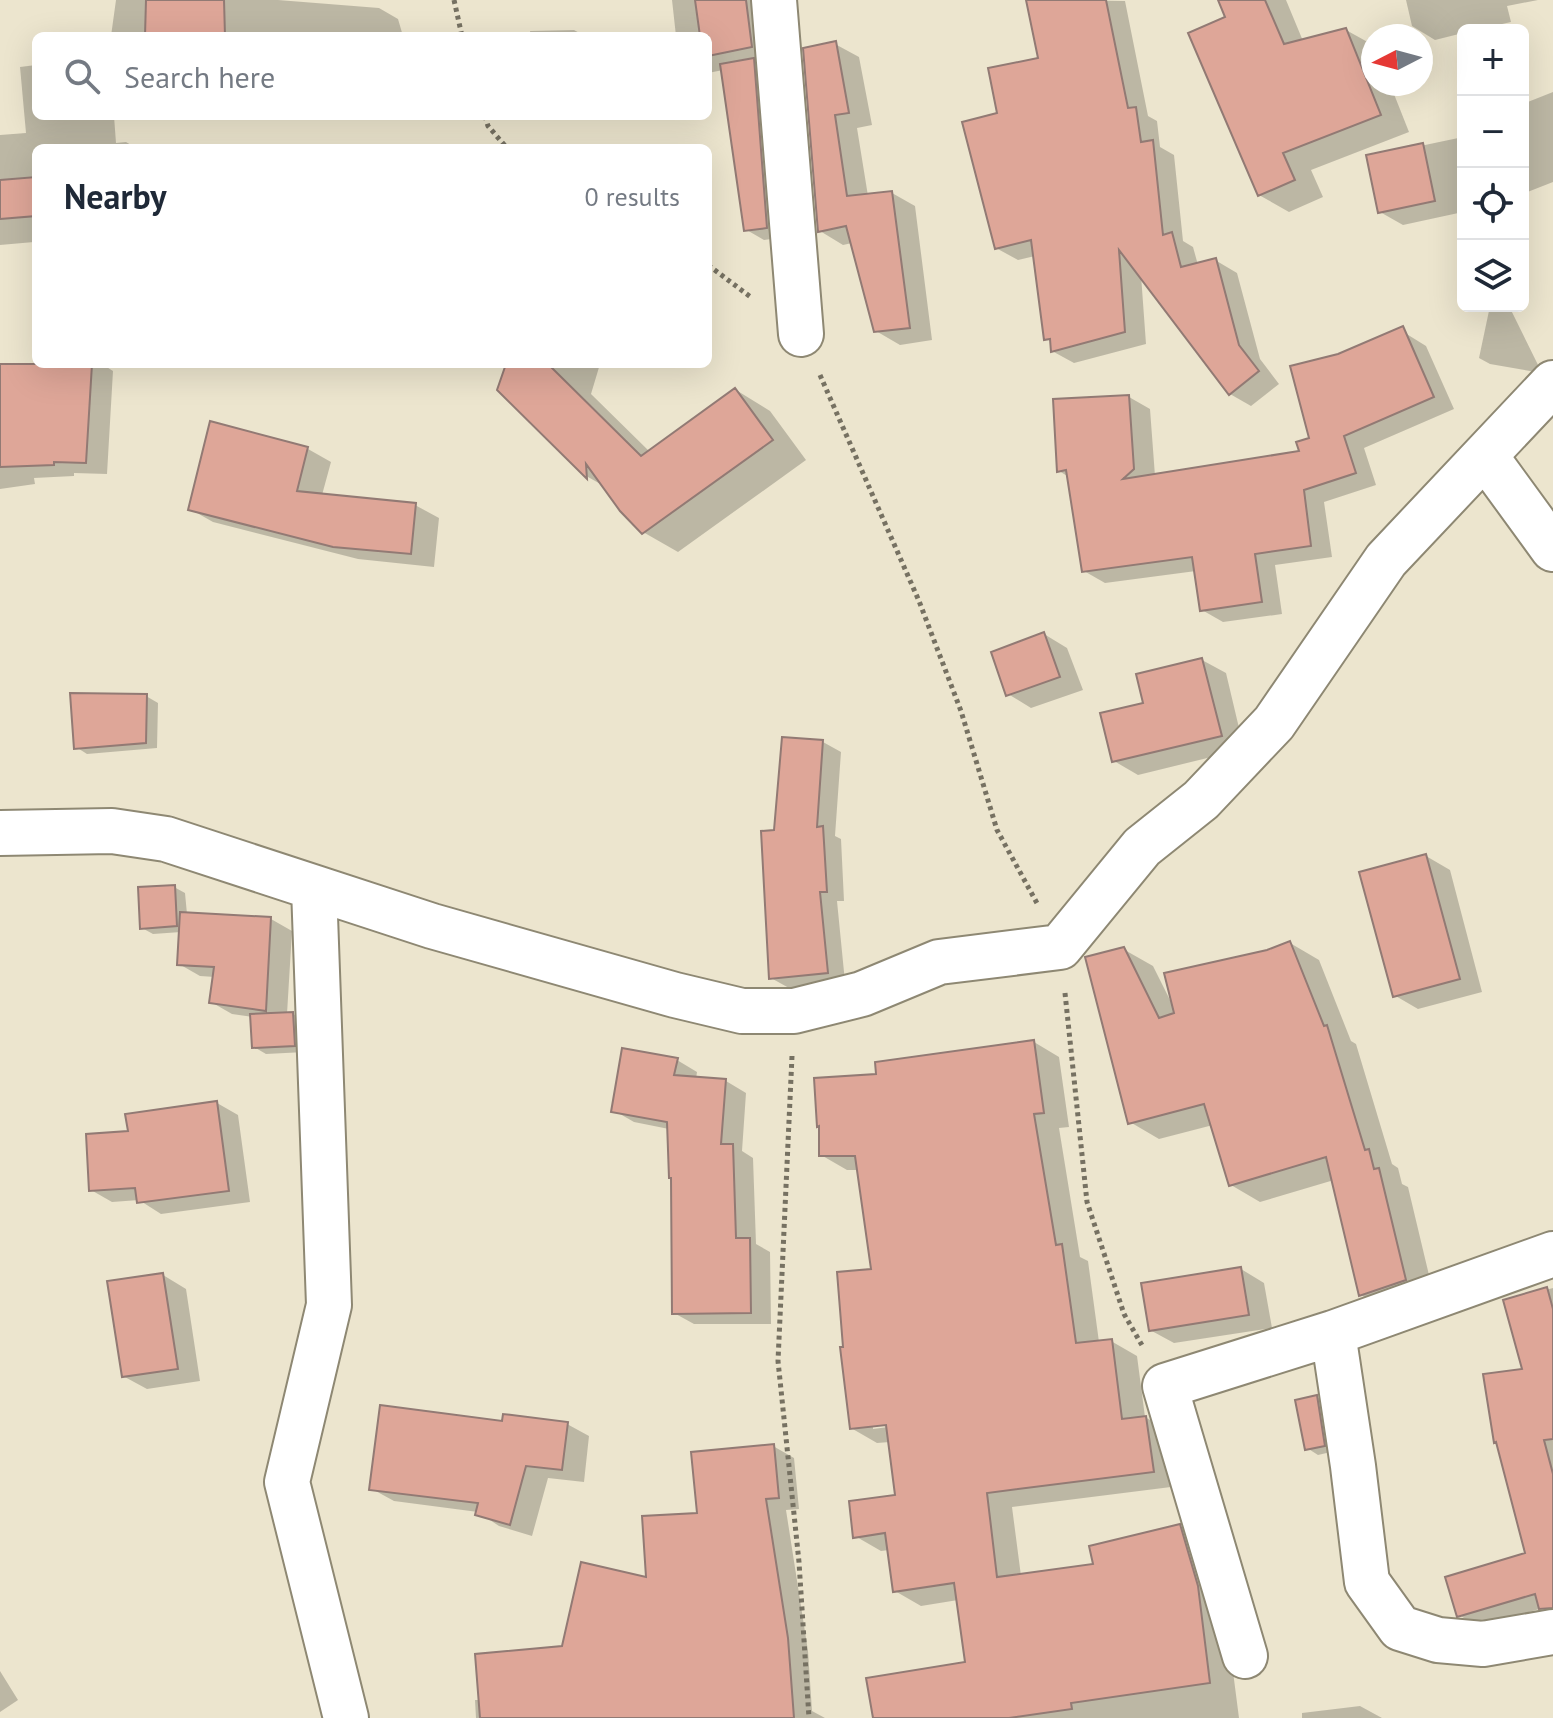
<!DOCTYPE html>
<meta charset="utf-8">
<style>
body{margin:0;font-family:"PT Sans",sans-serif;background:#f6f6f7;color:#1f2937}
.controls{position:absolute;right:24px;top:24px;display:grid;overflow:hidden;border-radius:12px;box-shadow:0 8px 32px #0002}
.controls button{width:72px;height:72px;display:grid;place-items:center;padding:0;border:0;border-bottom:2px solid #e0e1e3;background:#fff;color:#1f2937;font:40px sans-serif}
.compass{position:absolute;left:1361px;top:24px;width:72px;height:72px;border-radius:50%;background:#fff;box-shadow:0 8px 32px #0002;rotate:264deg}
.list{margin:0;padding:0;list-style:none}
h2{display:flex;justify-content:space-between;align-items:center;height:104px;margin:0;padding:0 32px;font-size:34px}
h2 small{font-size:26px;font-weight:400;color:#747a83}
.icon{flex:none;width:44px;height:44px;fill:none;stroke:currentColor;stroke-width:2;stroke-linecap:round;stroke-linejoin:round}
.map{position:relative;flex:none;width:1553px;height:1718px;overflow:hidden}
.search{position:absolute;background:#fff;box-shadow:0 8px 32px #0002;left:32px;top:32px;width:680px;height:88px;display:flex;align-items:center;gap:20px;box-sizing:border-box;padding:0 28px;border-radius:12px;color:#747a83;font-size:30px}
.panel{position:absolute;background:#fff;box-shadow:0 8px 32px #0002;left:32px;top:144px;width:680px;height:224px;border-radius:12px}
.map>svg:first-child{display:block}
.shadow{fill:#0003;fill-rule:evenodd}
.building{fill:#dea698;stroke:#927a74;stroke-width:2}
.lines{fill:none;stroke-linecap:round;stroke-linejoin:round}
.minor-casing{stroke:#8e8873;stroke-width:48}
.path{stroke:#767162;stroke-width:5;stroke-dasharray:4 4;stroke-linecap:butt}
.minor{stroke:#fff;stroke-width:44}
</style>
<div class="map">
<svg width="1553" height="1718" viewBox="0 0 1553 1718">
<rect width="100%" height="100%" fill="#ece5ce"/>
<!-- shadow -->
<path class="shadow" d="M 116,0 L 278,0 L 379,8 L 398,19 L 403,36 L 111,36 Z
M 672,0 L 767,0 L 785,237 L 764,240 L 745,229 L 723,70 L 708,73 L 708,36 L 676,36 Z
M 1048,0 L 1125,1 L 1148,116 L 1157,121 L 1160,147 L 1174,155 L 1183,241 L 1193,247 L 1198,265 L 1215,260 L 1237,273 L 1260,359 L 1279,384 L 1251,406 L 1230,394 L 1141,275 L 1146,344 L 1074,363 L 1052,351 L 1052,342 L 1046,338 L 1035,256 L 1018,260 L 996,248 L 1000,114 L 1041,60 Z
M 1220,0 L 1286,0 L 1303,41 L 1346,30 L 1373,45 L 1373,84 L 1390,84 L 1409,132 L 1311,170 L 1323,197 L 1289,212 L 1259,195 L 1228,18 Z
M 1406,0 L 1538,0 L 1507,6 L 1511,22 L 1476,30 L 1463,30 L 1463,33 L 1435,40 L 1412,26 Z
M 574,30 L 585,36 L 531,36 L 530,31 Z
M 835,44 L 859,57 L 872,125 L 857,128 L 868,196 L 892,193 L 915,206 L 932,340 L 900,345 L 876,331 L 852,243 L 843,245 L 820,231 Z
M 36,65 L 36,116 L 114,116 L 116,143 L 126,142 L 136,148 L 36,148 L 34,242 L 0,245 L 0,135 L 26,133 L 20,67 Z
M 1553,92 L 1553,182 L 1525,193 L 1529,199 L 1523,200 L 1523,104 Z
M 1463,137 L 1463,212 L 1403,225 L 1380,212 L 1368,157 Z
M 1490,306 L 1509,306 L 1542,373 L 1490,364 L 1479,358 Z
M 1405,333 L 1426,346 L 1454,409 L 1364,448 L 1376,485 L 1324,502 L 1332,557 L 1275,565 L 1282,614 L 1223,622 L 1202,610 L 1196,571 L 1105,583 L 1084,571 L 1069,477 L 1059,471 L 1129,397 L 1150,409 L 1155,476 L 1301,453 L 1312,439 L 1339,356 Z
M 36,363 L 102,364 L 113,371 L 107,474 L 74,473 L 74,476 L 34,478 L 35,484 L 0,489 L 0,366 Z
M 508,364 L 600,364 L 591,394 L 650,452 L 736,390 L 770,411 L 806,460 L 678,552 L 643,532 L 604,486 L 588,477 L 500,390 Z
M 308,449 L 331,462 L 322,495 L 415,505 L 439,518 L 434,567 L 358,559 L 213,522 L 190,509 Z
M 1044,634 L 1067,648 L 1083,690 L 1031,708 L 1008,694 Z
M 1202,660 L 1226,673 L 1244,749 L 1138,775 L 1114,761 L 1146,704 Z
M 146,696 L 158,703 L 157,748 L 87,754 L 76,747 Z
M 823,742 L 841,752 L 835,836 L 841,839 L 844,901 L 837,901 L 845,982 L 789,988 L 771,978 L 776,832 Z
M 1426,856 L 1450,870 L 1482,992 L 1418,1009 L 1394,995 Z
M 174,887 L 185,893 L 187,914 L 271,919 L 292,931 L 287,1014 L 293,1014 L 304,1020 L 305,1052 L 266,1054 L 254,1047 L 253,1017 L 232,1014 L 211,1002 L 215,977 L 200,976 L 179,964 L 181,932 L 153,934 L 142,928 Z
M 1290,943 L 1319,960 L 1351,1041 L 1356,1044 L 1392,1164 L 1398,1168 L 1402,1184 L 1408,1187 L 1434,1296 L 1390,1312 L 1361,1295 L 1334,1180 L 1260,1202 L 1231,1185 L 1213,1125 L 1159,1139 L 1130,1122 L 1123,949 L 1153,966 L 1172,1004 L 1268,952 Z
M 1034,1042 L 1059,1057 L 1069,1127 L 1059,1128 L 1080,1257 L 1088,1261 L 1099,1342 L 1111,1341 L 1137,1356 L 1145,1417 L 1172,1433 L 1179,1486 L 1012,1507 L 1021,1576 L 1096,1566 L 1179,1526 L 1205,1541 L 1224,1602 L 1239,1718 L 875,1718 L 967,1664 L 958,1600 L 921,1606 L 895,1591 L 889,1550 L 881,1551 L 855,1536 L 898,1497 L 890,1442 L 877,1443 L 851,1428 L 845,1348 L 873,1271 L 859,1170 L 847,1170 L 821,1155 L 878,1076 ZM 896,1422 L 896,1426 L 873,1429 L 873,1425 Z
M 677,1060 L 697,1072 L 696,1079 L 726,1081 L 746,1093 L 742,1151 L 753,1158 L 756,1244 L 770,1252 L 771,1324 L 694,1324 L 674,1313 L 673,1178 L 669,1129 L 634,1122 L 613,1110 Z
M 217,1103 L 238,1115 L 250,1202 L 161,1214 L 139,1200 L 112,1202 L 91,1190 L 130,1133 Z
M 1241,1269 L 1264,1283 L 1272,1328 L 1174,1343 L 1150,1330 Z
M 163,1275 L 186,1289 L 200,1381 L 147,1389 L 123,1376 Z
M 1553,1288 L 1553,1605 L 1479,1627 L 1459,1615 L 1528,1555 L 1525,1370 L 1505,1301 Z
M 1317,1397 L 1328,1404 L 1335,1451 L 1318,1455 L 1307,1448 Z
M 567,1424 L 589,1436 L 584,1482 L 548,1478 L 532,1536 L 499,1526 L 478,1512 L 394,1501 L 372,1489 Z
M 773,1446 L 794,1458 L 799,1509 L 786,1510 L 808,1651 L 812,1711 L 825,1718 L 476,1718 L 475,1700 L 481,1700 L 564,1648 L 648,1580 L 700,1515 Z
M 0,1671 L 18,1700 L 0,1712 Z
M 1360,1706 L 1382,1718 L 1302,1718 L 1302,1713 Z"/>
<!-- building -->
<path class="building" d="M 146,0 L 224,0 L 225,36 L 145,36 Z
M 695,0 L 746,0 L 752,47 L 708,56 L 708,36 L 700,36 Z
M 1026,0 L 1106,0 L 1128,108 L 1136,107 L 1141,142 L 1153,140 L 1163,235 L 1172,232 L 1181,267 L 1216,258 L 1239,345 L 1259,371 L 1229,395 L 1119,250 L 1125,332 L 1051,352 L 1050,339 L 1044,340 L 1031,240 L 995,249 L 962,122 L 997,113 L 988,68 L 1038,58 Z
M 1218,0 L 1265,0 L 1284,44 L 1346,28 L 1381,115 L 1283,153 L 1295,180 L 1258,196 L 1188,33 L 1225,17 Z
M 836,41 L 849,113 L 835,115 L 847,196 L 892,191 L 910,328 L 874,332 L 846,226 L 818,232 L 803,48 Z
M 754,58 L 767,228 L 744,231 L 720,64 Z
M 1423,143 L 1435,201 L 1378,213 L 1366,155 Z
M 36,177 L 36,216 L 0,219 L 0,180 Z
M 1403,326 L 1434,397 L 1344,436 L 1356,473 L 1304,490 L 1311,546 L 1255,554 L 1262,602 L 1200,611 L 1192,557 L 1082,572 L 1066,470 L 1057,472 L 1053,399 L 1129,395 L 1134,469 L 1123,479 L 1299,451 L 1296,442 L 1309,438 L 1290,366 L 1338,354 Z
M 0,364 L 92,364 L 86,463 L 54,462 L 54,465 L 0,467 Z
M 506,364 L 548,364 L 641,456 L 735,388 L 773,440 L 642,534 L 620,511 L 586,464 L 587,479 L 497,390 Z
M 210,421 L 308,447 L 297,491 L 416,503 L 411,554 L 333,547 L 188,510 Z
M 1044,632 L 1060,677 L 1006,696 L 991,652 Z
M 1202,658 L 1222,736 L 1112,762 L 1100,713 L 1143,703 L 1136,674 Z
M 70,693 L 147,694 L 146,743 L 74,749 Z
M 782,737 L 823,740 L 817,827 L 823,826 L 827,892 L 820,892 L 828,973 L 769,979 L 761,831 L 774,830 Z
M 1426,854 L 1460,979 L 1393,997 L 1359,872 Z
M 175,885 L 177,926 L 140,929 L 138,887 Z
M 180,912 L 271,917 L 266,1011 L 209,1003 L 214,967 L 177,965 Z
M 1290,941 L 1324,1026 L 1327,1025 L 1365,1150 L 1369,1149 L 1374,1169 L 1379,1168 L 1406,1280 L 1359,1296 L 1326,1157 L 1229,1186 L 1204,1104 L 1128,1124 L 1085,957 L 1124,947 L 1159,1018 L 1174,1013 L 1164,973 L 1267,950 Z
M 293,1012 L 295,1046 L 252,1048 L 250,1014 Z
M 1034,1040 L 1044,1113 L 1034,1114 L 1056,1245 L 1062,1244 L 1076,1343 L 1112,1339 L 1122,1419 L 1146,1416 L 1154,1472 L 987,1493 L 997,1577 L 1093,1564 L 1089,1546 L 1180,1524 L 1198,1586 L 1210,1683 L 1071,1703 L 1072,1709 L 1009,1718 L 873,1718 L 866,1678 L 965,1662 L 954,1583 L 893,1592 L 885,1533 L 853,1538 L 849,1501 L 895,1495 L 886,1425 L 850,1429 L 840,1347 L 843,1347 L 837,1272 L 871,1269 L 855,1156 L 819,1156 L 819,1126 L 817,1127 L 814,1078 L 876,1074 L 875,1062 Z
M 622,1048 L 678,1058 L 674,1075 L 726,1079 L 721,1144 L 733,1144 L 736,1238 L 750,1238 L 751,1313 L 672,1314 L 671,1178 L 669,1178 L 667,1122 L 611,1112 Z
M 217,1101 L 229,1191 L 137,1203 L 135,1188 L 89,1191 L 86,1134 L 128,1131 L 125,1114 Z
M 1241,1267 L 1249,1315 L 1149,1331 L 1141,1283 Z
M 163,1273 L 178,1369 L 122,1377 L 107,1281 Z
M 1547,1287 L 1553,1309 L 1553,1439 L 1544,1440 L 1553,1474 L 1553,1608 L 1539,1609 L 1535,1594 L 1457,1617 L 1445,1577 L 1525,1553 L 1496,1442 L 1494,1443 L 1483,1374 L 1522,1369 L 1503,1300 Z
M 1317,1395 L 1325,1446 L 1305,1450 L 1295,1400 Z
M 380,1405 L 502,1421 L 503,1414 L 568,1422 L 562,1470 L 526,1466 L 510,1525 L 475,1515 L 478,1503 L 369,1490 Z
M 774,1444 L 779,1498 L 766,1499 L 788,1638 L 794,1718 L 480,1718 L 475,1654 L 562,1646 L 581,1562 L 646,1577 L 642,1516 L 697,1513 L 691,1452 Z"/>
<g class="lines">
<!-- minor casing -->
<g class="minor-casing">
<path id="minor" d="M 774,0 L 801,334
M 1486,457 L 1553,549
M 0,833 L 112,831 L 166,839 L 432,926 L 675,995 L 742,1011 L 794,1011 L 862,994 L 939,962 L 1060,947 L 1142,847 L 1201,800 L 1274,723 L 1386,560 L 1553,383
M 314,888 L 329,1305 L 287,1482 L 346,1718
M 1333,1333 L 1353,1466 L 1367,1582 L 1400,1628 L 1438,1640 L 1483,1644 L 1553,1632
M 1245,1656 L 1165,1386 L 1333,1333 L 1553,1254"/>
</g>
<!-- path -->
<path class="path" d="M 454,0 L 462,36
M 485,116 L 488,126 L 507,148
M 708,265 L 752,298
M 820,375 L 919,601 L 961,711 L 997,830 L 1038,905
M 1065,993 L 1087,1202 L 1124,1314 L 1143,1347
M 792,1056 L 778,1361 L 799,1562 L 809,1718"/>
<!-- minor -->
<use href="#minor" class="minor"/>
</g>
</svg>
<div class="controls">
<button>+</button>
<button>−</button>
<button><svg class="icon" aria-label="locate" viewBox="0 0 24 24"><circle cx="12" cy="12" r="6"/><path d="M12 2v4M12 18v4M2 12h4M18 12h4"/></svg></button>
<button><svg class="icon" aria-label="layers" viewBox="0 0 24 24"><path d="M12 4l9 5-9 5-9-5zM3 14l9 5 9-5"/></svg></button>
</div>
<svg class="compass" viewBox="-18 -18 36 36"><path d="M0-13l5 13h-10z" fill="#e53935"/><path d="M0 13l5-13h-10z" fill="#747a83"/></svg>
<div class="search"><svg class="icon" aria-label="search" viewBox="0 0 24 24"><circle cx="10" cy="10" r="6"/><path d="M15 15l6 6"/></svg>Search here</div>
<section class="panel">
<h2>Nearby<small>0 results</small></h2>
<ul class="list">
</ul>
</section>
</div>
